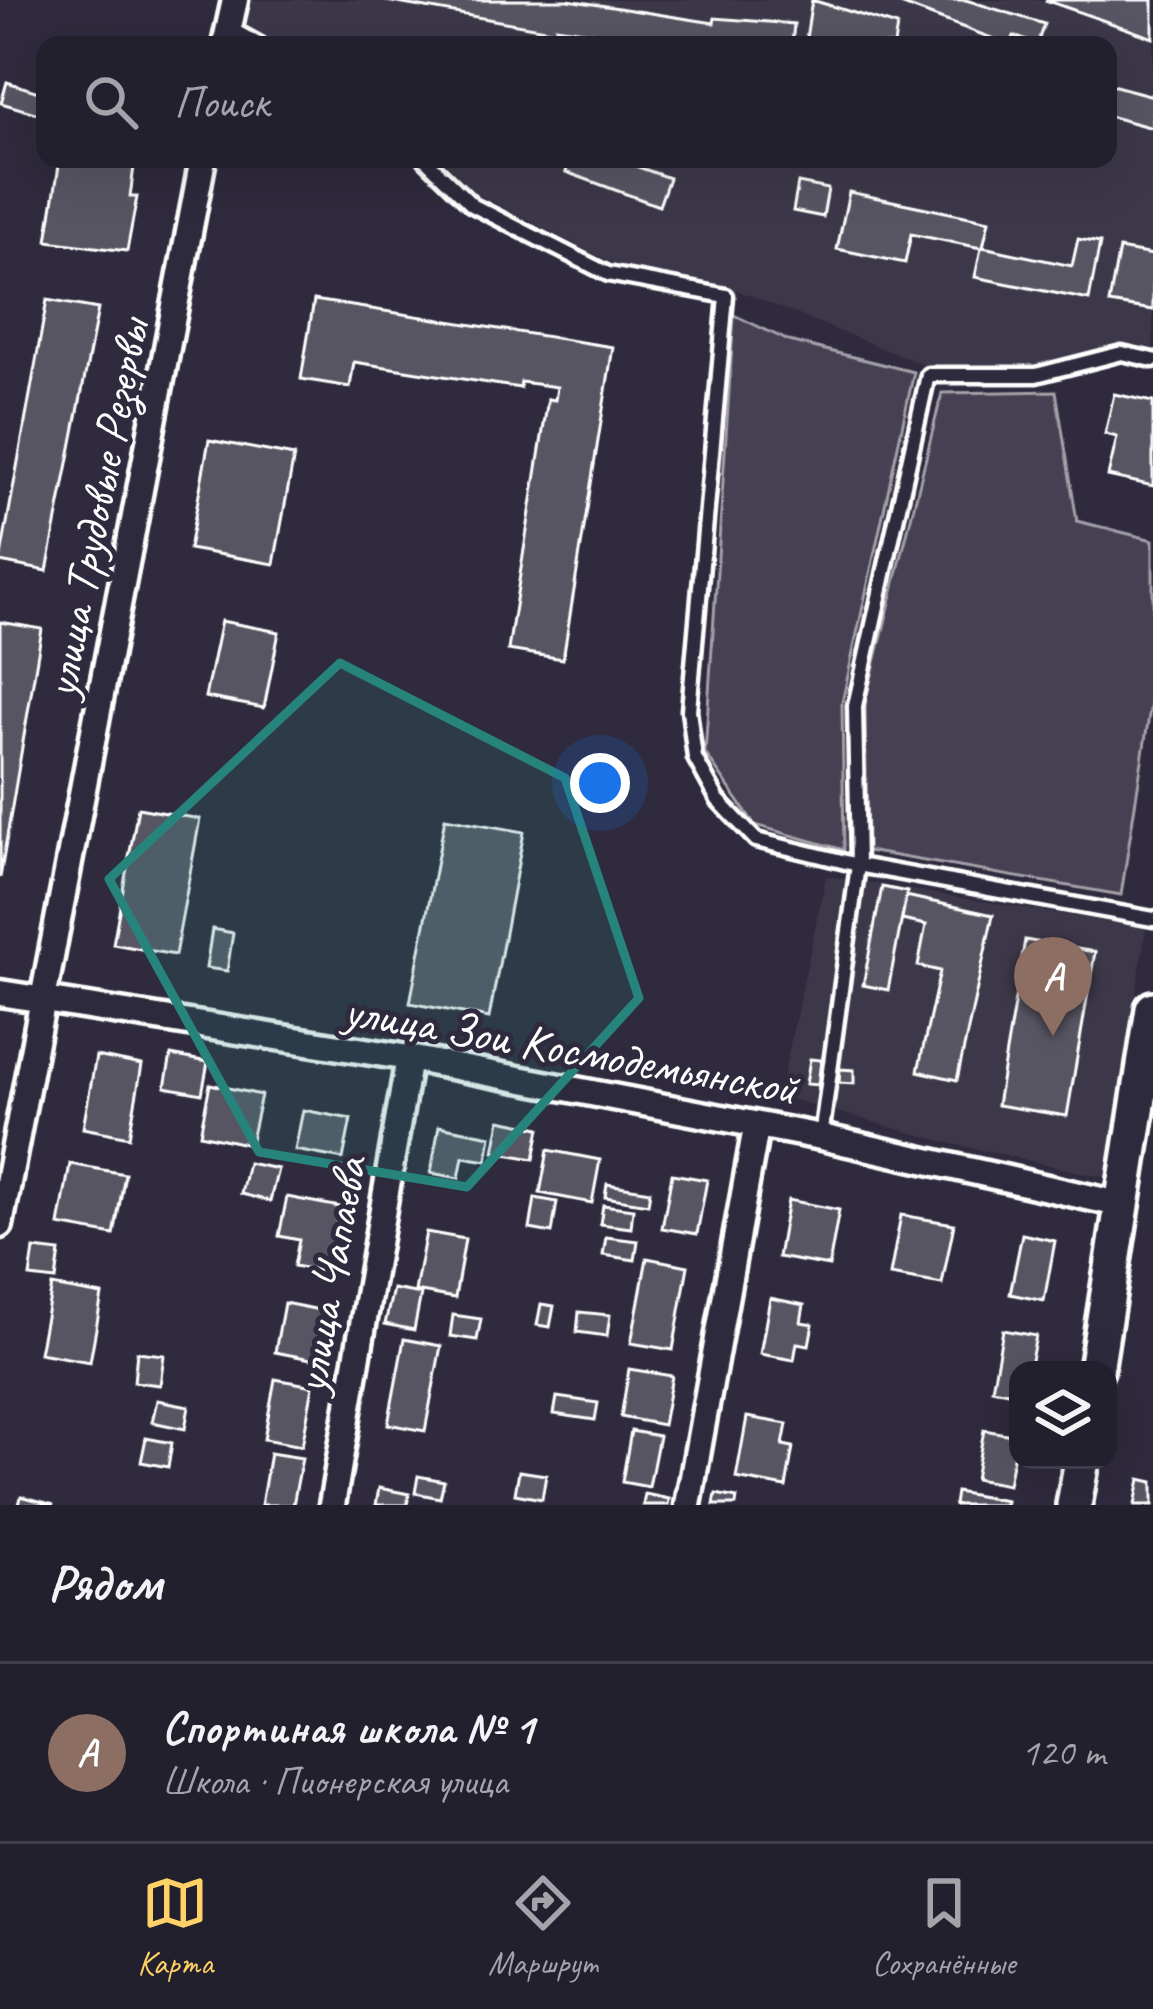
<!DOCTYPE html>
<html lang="ru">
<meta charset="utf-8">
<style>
body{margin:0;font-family:Caveat,sans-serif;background:#2b2836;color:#f1f3f6}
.controls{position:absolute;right:36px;bottom:36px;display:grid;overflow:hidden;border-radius:24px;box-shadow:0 12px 48px #0002}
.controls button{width:108px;height:108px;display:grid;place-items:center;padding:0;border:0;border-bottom:3px solid #403e4a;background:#23202e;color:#f1f3f6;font:60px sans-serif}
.you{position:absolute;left:600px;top:783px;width:42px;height:42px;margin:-30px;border:9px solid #fff;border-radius:50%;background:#1a73e8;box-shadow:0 0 0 18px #1a73e833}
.badge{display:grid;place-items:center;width:78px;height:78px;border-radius:50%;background:#ffd166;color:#fff;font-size:39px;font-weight:700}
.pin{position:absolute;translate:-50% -99px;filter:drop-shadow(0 3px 6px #0008)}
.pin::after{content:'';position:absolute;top:63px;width:42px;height:36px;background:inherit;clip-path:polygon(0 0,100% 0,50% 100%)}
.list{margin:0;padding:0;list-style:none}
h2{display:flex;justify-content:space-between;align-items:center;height:156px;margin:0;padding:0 48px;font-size:51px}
h2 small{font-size:39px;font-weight:400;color:#a3a3aa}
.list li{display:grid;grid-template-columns:78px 1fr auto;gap:36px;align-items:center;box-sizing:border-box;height:180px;padding:0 48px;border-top:3px solid #403e4a}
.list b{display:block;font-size:45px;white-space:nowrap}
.list p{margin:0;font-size:39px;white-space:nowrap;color:#a3a3aa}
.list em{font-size:39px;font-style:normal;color:#a3a3aa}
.icon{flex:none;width:66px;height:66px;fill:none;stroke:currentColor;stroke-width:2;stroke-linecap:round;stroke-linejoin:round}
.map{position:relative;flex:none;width:1153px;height:1505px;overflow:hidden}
.search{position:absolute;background:#23202e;box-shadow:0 12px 48px #0002;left:36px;right:36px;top:36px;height:132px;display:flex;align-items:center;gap:30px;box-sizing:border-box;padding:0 42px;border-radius:24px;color:#a3a3aa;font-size:45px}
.sheet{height:336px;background:#23202e}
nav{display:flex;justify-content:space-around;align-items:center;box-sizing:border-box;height:168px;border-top:3px solid #403e4a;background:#23202e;font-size:33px;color:#a3a3aa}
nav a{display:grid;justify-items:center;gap:6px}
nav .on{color:#ffd166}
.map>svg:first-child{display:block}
.built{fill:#3c3749}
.green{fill:#464152;stroke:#a2a0a8;stroke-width:3}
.building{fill:#595564;stroke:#fff;stroke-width:3}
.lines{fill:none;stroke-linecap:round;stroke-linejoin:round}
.lane-casing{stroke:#fff;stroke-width:21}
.street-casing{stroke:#fff;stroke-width:33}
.secondary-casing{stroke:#fff;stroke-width:42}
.lane{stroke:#2f2a3d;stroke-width:12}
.street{stroke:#2f2a3d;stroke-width:24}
.secondary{stroke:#2f2a3d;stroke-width:33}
.marked{fill:#27847c;fill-opacity:0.2;stroke:#27847c;stroke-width:9;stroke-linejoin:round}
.labels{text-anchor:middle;stroke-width:10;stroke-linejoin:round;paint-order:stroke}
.street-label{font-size:48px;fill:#fff;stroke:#2f2a3d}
</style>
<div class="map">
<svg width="1153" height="1505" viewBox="0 0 1153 1505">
<rect width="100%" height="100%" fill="#2f2a3d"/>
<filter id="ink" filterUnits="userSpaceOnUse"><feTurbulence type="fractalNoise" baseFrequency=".00833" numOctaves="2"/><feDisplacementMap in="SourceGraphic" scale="24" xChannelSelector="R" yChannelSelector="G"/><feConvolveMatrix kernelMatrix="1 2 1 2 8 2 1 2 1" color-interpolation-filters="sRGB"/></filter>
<g filter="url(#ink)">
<!-- built -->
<path class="built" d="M 220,0 L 1153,0 L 1153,348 L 1124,342 L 1033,365 L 929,367 L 724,285 L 614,264 L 477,194 L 441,159 L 1108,159 L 1108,45 L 277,45 L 216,14 Z
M 826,876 L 1146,928 L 1108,1178 L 953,1144 L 779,1096 Z"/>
<!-- green -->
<path class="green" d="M 734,315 L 789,341 L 914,372 L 842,703 L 844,850 L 755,825 L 705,753 Z
M 1056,391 L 1077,521 L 1153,540 L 1153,690 L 1121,895 L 867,851 L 865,703 L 942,393 Z"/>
<!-- building -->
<path class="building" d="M 381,0 L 568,0 L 714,23 L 715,18 L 794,24 L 792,45 L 681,45 L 556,27 L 556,31 Z
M 812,0 L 897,26 L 894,45 L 805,45 Z
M 890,0 L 966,0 L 1044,24 L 1037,44 L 1014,36 L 1010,45 Z
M 1045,0 L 1153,0 L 1153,38 L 1085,14 Z
M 7,82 L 45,94 L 45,116 L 1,103 Z
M 1108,84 L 1153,96 L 1153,128 L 1108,116 Z
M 60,159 L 135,159 L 130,197 L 137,197 L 127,251 L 47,241 Z
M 570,159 L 616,159 L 669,178 L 659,206 L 566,172 Z
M 798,183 L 828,189 L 823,217 L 793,211 Z
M 849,192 L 989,221 L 983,247 L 1072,266 L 1078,239 L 1100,243 L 1089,300 L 975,277 L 981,248 L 911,234 L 905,263 L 837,249 Z
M 1119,249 L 1153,255 L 1153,310 L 1109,303 Z
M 47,300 L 98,309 L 47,571 L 0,562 Z
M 314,300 L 613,347 L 563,659 L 508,650 L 548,399 L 555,400 L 557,387 L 521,382 L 520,388 L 354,362 L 350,387 L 301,379 Z
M 1114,394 L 1153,402 L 1153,486 L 1108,476 L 1117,437 L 1105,434 Z
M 209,440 L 294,456 L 274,564 L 189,549 Z
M 221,621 L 279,632 L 264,708 L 205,697 Z
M 0,622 L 42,629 L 0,878 Z
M 138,808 L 200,819 L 175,955 L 113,944 Z
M 445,818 L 524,832 L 489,1018 L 410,1003 Z
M 882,887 L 907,892 L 888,990 L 863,985 Z
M 906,896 L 993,915 L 957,1080 L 918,1071 L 940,971 L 918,966 L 926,925 L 902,920 Z
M 212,929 L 233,933 L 227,971 L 206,968 Z
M 1025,940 L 1095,952 L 1067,1116 L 997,1105 Z
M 171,1055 L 208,1062 L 202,1094 L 165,1087 Z
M 96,1056 L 142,1065 L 129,1137 L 83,1128 Z
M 810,1059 L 821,1060 L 818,1085 L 806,1084 Z
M 840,1069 L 854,1070 L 854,1084 L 839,1083 Z
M 210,1084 L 261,1095 L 250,1145 L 200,1134 Z
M 303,1110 L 351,1119 L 343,1159 L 295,1150 Z
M 500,1120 L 540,1128 L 534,1159 L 494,1152 Z
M 439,1126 L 491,1136 L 487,1161 L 463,1157 L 459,1178 L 431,1173 Z
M 548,1150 L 600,1160 L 592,1203 L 540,1193 Z
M 248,1163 L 278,1169 L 270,1201 L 241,1194 Z
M 70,1164 L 125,1174 L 114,1235 L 59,1225 Z
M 672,1174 L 707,1180 L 697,1234 L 662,1228 Z
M 607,1184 L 650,1191 L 648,1204 L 605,1197 Z
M 287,1197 L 340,1207 L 327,1272 L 294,1266 L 299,1240 L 279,1236 Z
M 535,1198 L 557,1202 L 552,1233 L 530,1229 Z
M 788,1200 L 839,1210 L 829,1266 L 778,1257 Z
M 603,1205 L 633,1209 L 631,1228 L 600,1224 Z
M 901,1215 L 954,1224 L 942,1284 L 890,1275 Z
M 426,1232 L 465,1239 L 455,1298 L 415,1291 Z
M 1022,1234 L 1055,1241 L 1044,1301 L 1010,1294 Z
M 606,1237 L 638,1241 L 635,1260 L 603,1255 Z
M 34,1249 L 60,1252 L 56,1280 L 30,1277 Z
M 647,1258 L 688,1266 L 673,1350 L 631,1343 Z
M 52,1286 L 102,1295 L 90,1362 L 39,1353 Z
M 393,1289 L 421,1294 L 414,1330 L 385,1324 Z
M 770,1298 L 804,1305 L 801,1322 L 813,1324 L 809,1345 L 797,1343 L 794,1360 L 760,1354 Z
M 284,1303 L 330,1312 L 321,1361 L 275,1352 Z
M 541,1304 L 554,1306 L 550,1327 L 537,1325 Z
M 579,1312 L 610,1315 L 607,1336 L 577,1332 Z
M 453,1315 L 481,1319 L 477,1340 L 450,1336 Z
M 1003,1330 L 1036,1336 L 1029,1370 L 1018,1370 L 1018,1394 L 992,1389 Z
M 404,1339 L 441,1346 L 425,1431 L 388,1424 Z
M 137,1352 L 164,1355 L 160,1385 L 134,1382 Z
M 629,1369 L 672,1376 L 663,1425 L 621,1417 Z
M 275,1379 L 313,1386 L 302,1446 L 264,1439 Z
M 557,1397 L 598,1403 L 595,1420 L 554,1414 Z
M 157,1400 L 189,1406 L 185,1429 L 152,1422 Z
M 747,1417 L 787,1424 L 783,1445 L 793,1447 L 786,1487 L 736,1478 Z
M 984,1430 L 1017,1436 L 1008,1485 L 975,1479 Z
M 631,1431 L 659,1436 L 649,1487 L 622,1482 Z
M 146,1438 L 172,1443 L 168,1467 L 141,1462 Z
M 270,1453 L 302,1458 L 293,1505 L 261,1505 Z
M 519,1471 L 546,1475 L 542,1499 L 515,1494 Z
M 418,1476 L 444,1481 L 440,1498 L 415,1493 Z
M 1140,1479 L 1153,1482 L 1153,1505 L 1135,1505 Z
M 379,1488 L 409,1494 L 407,1505 L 376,1505 Z
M 956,1492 L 1006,1501 L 1005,1505 L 954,1505 Z
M 645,1494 L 669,1499 L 668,1505 L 643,1505 Z
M 716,1494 L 737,1498 L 736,1505 L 714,1505 Z
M 21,1496 L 54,1505 L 19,1505 Z"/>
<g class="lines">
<!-- lane casing -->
<g class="lane-casing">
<path id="lane" d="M 229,28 L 260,45
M 425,159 L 472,205 L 608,274 L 726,296 L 689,710 L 695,758 L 718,800 L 756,840 L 858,865 L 1153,919
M 821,1137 L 858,865 L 855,706 L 928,375 L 1036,375 L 1122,353 L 1153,360"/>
</g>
<!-- street casing -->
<g class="street-casing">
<path id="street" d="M 225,45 L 235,0
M 0,993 L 409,1058 L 821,1137 L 1123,1205
M 0,1225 L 203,159
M 332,1505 L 409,1058
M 688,1505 L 756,1128"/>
</g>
<!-- secondary casing -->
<g class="secondary-casing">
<path id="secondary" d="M 1096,1370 L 1153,1009
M 1074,1505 L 1082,1460"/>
</g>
<!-- lane -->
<use href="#lane" class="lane"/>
<!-- street -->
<use href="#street" class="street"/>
<!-- secondary -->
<use href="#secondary" class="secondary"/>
</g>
</g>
<!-- marked area -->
<path class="marked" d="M 340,663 L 565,778 L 639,998 L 467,1187 L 259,1152 L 109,879 Z"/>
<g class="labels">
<!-- street labels -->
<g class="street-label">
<text transform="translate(95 508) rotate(-79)" y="17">улица Трудовые Резервы</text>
<text transform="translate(571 1048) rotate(10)" y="17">улица Зои Космодемьянской</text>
<text transform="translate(329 1275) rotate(-80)" y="17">улица Чапаева</text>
</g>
</g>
</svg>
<div class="controls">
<button><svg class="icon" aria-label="layers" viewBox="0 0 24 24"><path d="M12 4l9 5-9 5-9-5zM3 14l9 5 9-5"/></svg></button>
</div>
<div class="you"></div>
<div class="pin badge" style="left:1053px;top:1036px;background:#8d6e63">A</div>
<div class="search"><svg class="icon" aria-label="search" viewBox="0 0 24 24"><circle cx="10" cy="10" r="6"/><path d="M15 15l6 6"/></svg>Поиск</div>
</div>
<section class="sheet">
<h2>Рядом<small></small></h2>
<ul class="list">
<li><span class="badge" style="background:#8d6e63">A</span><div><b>Спортиная школа № 1</b><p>Школа · Пионерская улица</p></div><em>120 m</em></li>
</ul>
</section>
<nav>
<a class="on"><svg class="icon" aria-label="map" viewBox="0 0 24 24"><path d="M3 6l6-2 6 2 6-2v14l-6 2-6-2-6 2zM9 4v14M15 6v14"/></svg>Карта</a>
<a><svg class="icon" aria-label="directions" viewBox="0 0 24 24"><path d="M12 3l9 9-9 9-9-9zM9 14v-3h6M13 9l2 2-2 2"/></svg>Маршрут</a>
<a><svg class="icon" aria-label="saved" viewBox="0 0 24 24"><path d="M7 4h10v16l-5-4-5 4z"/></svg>Сохранённые</a>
</nav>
